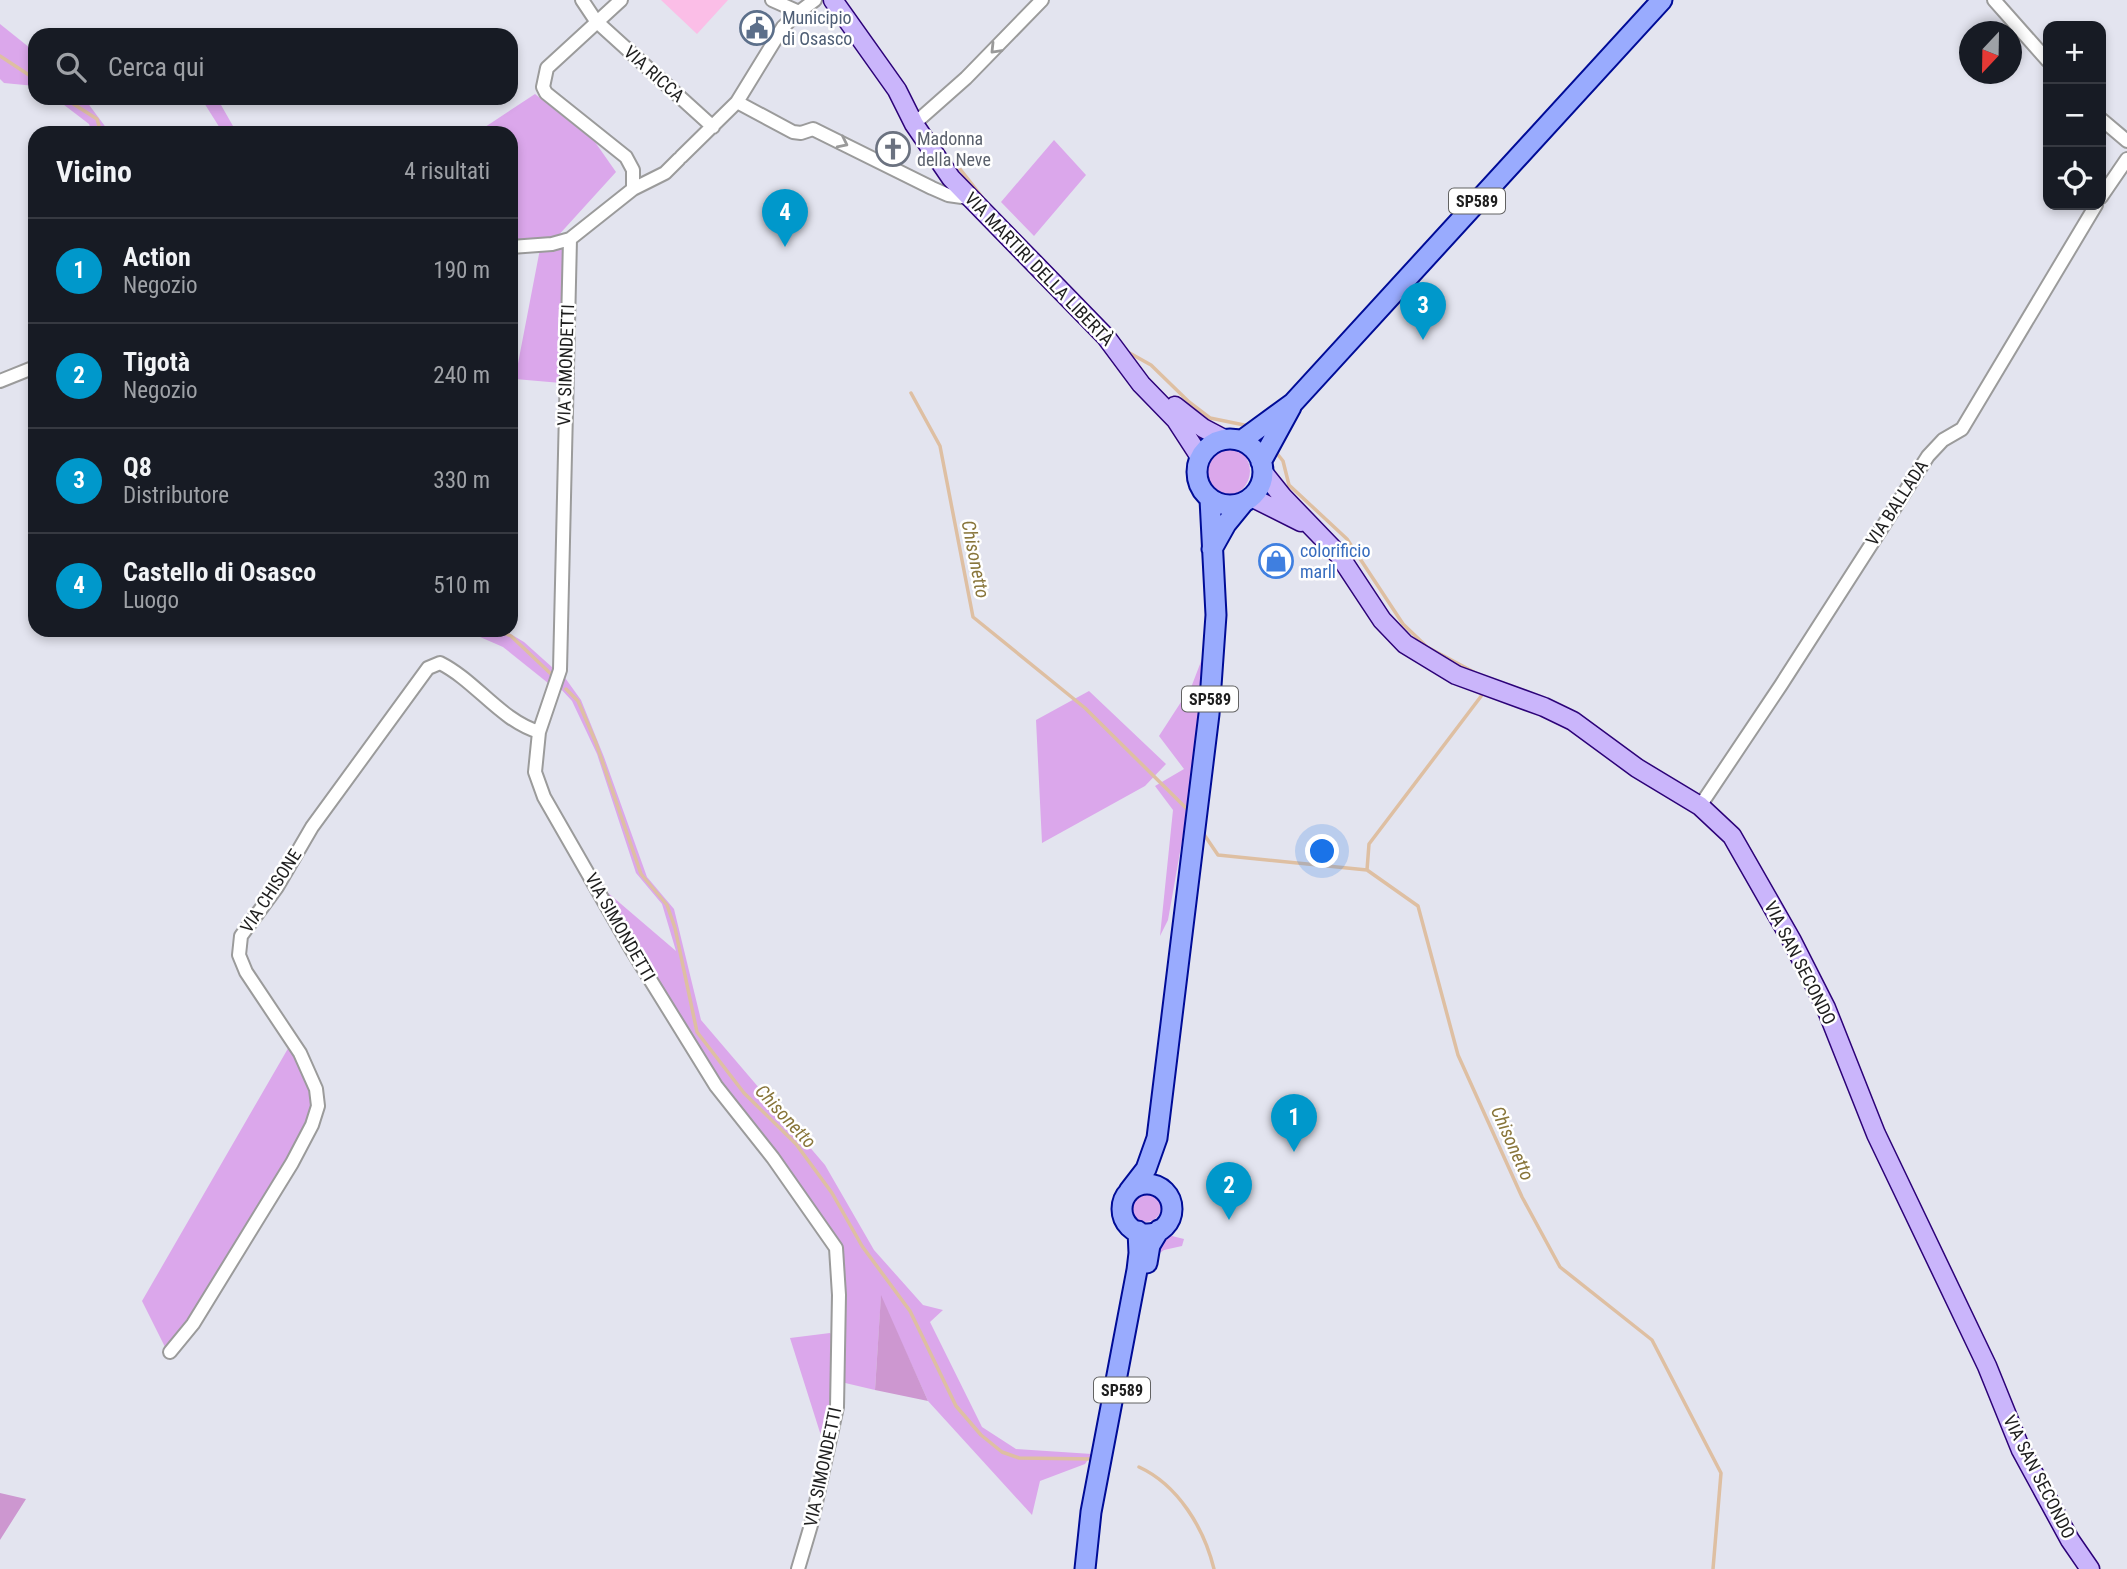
<!DOCTYPE html>
<html lang="it">
<meta charset="utf-8">
<style>
body{margin:0;font-family:"Roboto Condensed",sans-serif;background:#242831;color:#f1f3f6}
.controls{position:absolute;right:21px;top:21px;display:grid;overflow:hidden;border-radius:14px;box-shadow:0 4px 10px #0003}
.controls button{width:63px;height:63px;display:grid;place-items:center;padding:0;border:0;border-bottom:2px solid #363941;background:#171b24;color:#f1f3f6;font:35px sans-serif}
.compass{position:absolute;left:1959px;top:21px;width:63px;height:63px;border-radius:50%;background:#171b24;box-shadow:0 4px 10px #0003;rotate:202deg}
.you{position:absolute;left:1323px;top:852px;width:24px;height:24px;margin:-18px;border:5px solid #fff;border-radius:50%;background:#1a73e8;box-shadow:0 0 0 10px #1a73e833}
.badge{display:grid;place-items:center;width:46px;height:46px;border-radius:50%;background:#0098cb;color:#fff;font-size:23px;font-weight:700}
.pin{position:absolute;translate:-50% -58px;filter:drop-shadow(0 2px 4px #0008)}
.pin::after{content:'';position:absolute;top:37px;width:24px;height:21px;background:inherit;clip-path:polygon(0 0,100% 0,50% 100%)}
.list{margin:0;padding:0;list-style:none}
h2{display:flex;justify-content:space-between;align-items:center;height:91px;margin:0;padding:0 28px;font-size:30px}
h2 small{font-size:23px;font-weight:400;color:#9ea1a6}
.list li{display:grid;grid-template-columns:46px 1fr auto;gap:21px;align-items:center;box-sizing:border-box;height:105px;padding:0 28px;border-top:2px solid #363941}
.list b{display:block;font-size:26px;white-space:nowrap}
.list p{margin:0;font-size:23px;white-space:nowrap;color:#9ea1a6}
.list em{font-size:23px;font-style:normal;color:#9ea1a6}
.icon{flex:none;width:38px;height:38px;fill:none;stroke:currentColor;stroke-width:2;stroke-linecap:round;stroke-linejoin:round}
.map{position:relative;flex:none;width:2127px;height:1569px;overflow:hidden}
.search{position:absolute;background:#171b24;box-shadow:0 4px 10px #0003;left:28px;top:28px;width:490px;height:77px;display:flex;align-items:center;gap:18px;box-sizing:border-box;padding:0 24px;border-radius:21px;color:#9ea1a6;font-size:26px}
.panel{position:absolute;background:#171b24;box-shadow:0 4px 10px #0003;left:28px;top:126px;width:490px;height:511px;border-radius:21px}
.map>svg:first-child{display:block}
.grass{fill:#dba7eb}
.forest{fill:#cd97d0}
.park{fill:#fbbee7}
.lines{fill:none;stroke-linecap:round;stroke-linejoin:round}
.stream{stroke:#debfa2;stroke-width:3.5}
.street-casing{stroke:#9b9b9b;stroke-width:16}
.secondary-casing{stroke:#2c0278;stroke-width:21}
.primary-casing{stroke:#000c97;stroke-width:23}
.street{stroke:#fff;stroke-width:12}
.secondary{stroke:#cab5fb;stroke-width:18}
.primary{stroke:#99abfe;stroke-width:19}
.oneway{stroke:#9a9a9a}
.labels{text-anchor:middle;stroke-width:5;stroke-linejoin:round;paint-order:stroke}
.shield{fill:#fff;stroke:#626262;stroke-width:2}
.shield-label{font-size:16px;font-weight:bold;fill:#1e1e1e}
.service-label{font-size:18px;fill:#4e5e75;stroke:#fff;text-anchor:start}
.street-label{font-size:18px;fill:#1e1e1e;stroke:#fff}
.worship-label{font-size:18px;fill:#5b616d;stroke:#fff;text-anchor:start}
.shop-label{font-size:18px;fill:#366cbe;stroke:#fff;text-anchor:start}
.water-label{font-size:19px;font-style:italic;fill:#88753a;stroke:#fff}
</style>
<div class="map">
<svg width="2127" height="1569" viewBox="0 0 2127 1569">
<rect width="100%" height="100%" fill="#e3e4ef"/>
<!-- grass -->
<path class="grass" d="M 0,24 L 35,52 L 35,86 L 4,83 L 0,79 Z
M 535,94 L 595,142 L 616,172 L 556,238 L 511,243 L 511,133 L 482,133 L 482,129 Z
M 55,98 L 84,98 L 110,133 L 92,133 L 89,124 Z
M 201,98 L 217,98 L 237,133 L 223,133 Z
M 1054,140 L 1086,175 L 1034,236 L 1001,202 Z
M 561,248 L 565,255 L 561,383 L 515,379 L 540,249 Z
M1200 471a25 25 0 1 1 50 0a25 25 0 1 1-50 0Z
M 464,630 L 504,630 L 524,642 L 553,668 L 548,683 L 503,647 Z
M 1205,651 C 1200,742 1184,831 1168,920 L 1160,936 L 1173,810 L 1155,786 L 1184,769 L 1159,736 L 1192,685 Z
M 563,675 L 581,700 L 604,757 L 647,877 L 674,909 L 701,1020 L 825,1165 L 874,1250 L 923,1305 L 943,1310 L 930,1322 L 982,1427 L 1016,1449 L 1092,1454 L 1085,1464 L 1040,1481 L 1032,1515 L 928,1401 L 881,1297 L 875,1390 L 841,1382 L 843,1257 L 717,1081 L 600,886 L 676,951 L 662,904 L 636,873 L 597,754 L 572,701 L 559,687 Z
M 1089,691 L 1166,764 L 1145,786 L 1042,843 L 1036,720 Z
M 290,1045 L 301,1061 L 315,1105 L 310,1123 L 190,1321 L 166,1349 L 142,1301 Z
M1131 1207a15 15 0 1 1 30 0a15 15 0 1 1-30 0Z
M 1161,1236 L 1172,1236 L 1184,1239 L 1182,1246 L 1164,1250 L 1154,1257 Z
M 830,1333 L 836,1339 L 833,1410 L 823,1442 L 790,1338 Z"/>
<!-- forest -->
<path class="forest" d="M 881,1295 L 928,1401 L 875,1390 Z
M 0,1493 L 26,1499 L 0,1540 Z"/>
<!-- park -->
<path class="park" d="M 661,0 L 728,0 L 697,34 Z"/>
<g class="lines">
<!-- stream -->
<path class="stream" d="M 0,56 L 35,79
M 64,98 L 97,119 L 101,133
M 960,169 L 982,197
M 1126,351 L 1151,365 L 1189,402 L 1210,418 L 1249,426
M 911,393 L 940,446 L 973,617 L 1085,708 L 1189,811
M 1275,451 L 1283,461 L 1289,485 L 1347,539 L 1403,624 L 1427,647 L 1485,678
M 497,630 L 511,636 L 551,674
M 566,689 L 578,701 L 596,743 L 641,874 L 667,905 L 675,928 L 697,1032 L 744,1093 L 796,1144 L 832,1193 L 862,1246 L 910,1311 L 956,1406 L 981,1435 L 1002,1452 L 1019,1458 L 1093,1459
M 1203,833 L 1218,855 L 1367,870 L 1418,906 L 1458,1055 L 1522,1197 L 1560,1267 L 1652,1340 L 1721,1473 L 1713,1569
M 1367,870 L 1369,844 L 1482,695
M 1139,1467 C 1178,1485 1204,1528 1214,1569"/>
<!-- street casing -->
<g class="street-casing">
<path id="street" d="M 582,0 L 596,21 L 713,127
M 621,0 L 547,68 L 543,87 L 546,93 L 626,157 L 633,170 L 633,189
M 772,0 L 799,12 L 815,0
M 1994,0 L 2048,61
M 737,102 L 793,132 L 801,133 L 813,129 L 932,188 L 948,195 L 969,198
M 2101,119 L 2127,141
M 914,124 L 966,78 L 1042,0
M 681,157 L 737,102 L 783,27 L 799,12
M 2101,197 L 2127,159
M 570,239 L 560,670 L 539,732 L 535,772 L 544,797 L 630,947 L 716,1086 L 773,1158 L 836,1248 L 839,1295 L 837,1407 L 811,1525 L 798,1569
M 511,247 L 552,244 L 570,239 L 633,189 L 665,173 L 679,159
M 0,381 L 35,367
M 1700,806 L 1781,685 L 1928,456 L 1943,440 L 1962,429 L 2096,205
M 170,1352 L 193,1324 L 292,1163 L 312,1125 L 318,1106 L 316,1089 L 300,1053 L 246,972 L 239,955 L 241,936 L 277,887 L 312,827 L 428,668 L 440,663 C 476,681 500,720 539,732"/>
</g>
<!-- secondary casing -->
<g class="secondary-casing">
<path id="secondary" d="M 833,0 L 897,90 L 914,124 L 951,178 L 1106,337 L 1141,384 L 1176,420 L 1200,457
M 1175,406 L 1203,428 L 1224,439
M 1263,472 L 1283,497 L 1339,555 L 1382,620 L 1405,644 L 1456,675 L 1544,707 L 1573,721 L 1637,768 L 1700,806 L 1732,836 L 1792,941 L 1826,1008 L 1876,1134 L 1987,1366 L 2021,1450 L 2070,1540 L 2090,1569
M 1251,497 L 1301,522"/>
</g>
<!-- primary casing -->
<g class="primary-casing">
<path id="primary" d="M1197 472a33 33 0 1 1 66 0a33 33 0 1 1-66 0Z
M 1241,441 L 1293,403 L 1662,0
M 1261,462 L 1291,407
M 1212,549 L 1226,524 L 1244,502
M1122 1209a25 25 0 1 1 50 0a25 25 0 1 1-50 0Z
M 1129,1191 L 1146,1169 L 1157,1138 L 1209,714 L 1216,615 L 1210,499
M 1147,1263 L 1150,1245 L 1159,1230
M 1085,1569 L 1091,1512 L 1137,1270 L 1139,1253 L 1138,1231"/>
</g>
<!-- street -->
<use href="#street" class="street"/>
<!-- secondary -->
<use href="#secondary" class="secondary"/>
<!-- primary -->
<use href="#primary" class="primary"/>
</g>
<!-- one-way arrows -->
<defs><path id="oneway-chevron" d="M-2-3.5L2.5 0L-2 3.5" fill="none" stroke-width="1.6" stroke-linecap="round" stroke-linejoin="round" transform="scale(1.75)"/></defs>
<g class="oneway">
<use href="#oneway-chevron" transform="translate(995 49) rotate(134)"/>
<use href="#oneway-chevron" transform="translate(843 143) rotate(26)"/>
</g>
<!-- icons -->
<defs>
<g id="civic-ring" transform="scale(1.75)"><circle r="9.5" fill="#fff" stroke="#5c6f8a" stroke-width="1.5"/><path d="M-.6-6.5H3V-4.5H.6V-3L4-1V1h2V6H-6V1h2V-1L-.6-3ZM-1.2 2.5V6h2.4V2.5Z" fill="#5c6f8a"/></g>
<g id="church-ring" transform="scale(1.75)"><circle r="9.5" fill="#fff" stroke="#6b7280" stroke-width="1.5"/><path d="M-1.2-6h2.4v3.5h3.3v2.4h-3.3V6h-2.4V-.1h-3.3v-2.4h3.3Z" fill="#6b7280"/></g>
<g id="shop-ring" transform="scale(1.75)"><circle r="9.5" fill="#fff" stroke="#3f7fe0" stroke-width="1.5"/><path d="M-5-2.5h2.3a2.7 3.5 0 0 1 5.4 0H5L5.5 6h-11ZM-1.5-2.5h3a1.5 2.3 0 0 0-3 0Z" fill="#3f7fe0"/></g>
</defs>
<g fill-rule="evenodd">
<use href="#civic-ring" x="757" y="28"/>
<use href="#church-ring" x="893" y="149"/>
<use href="#shop-ring" x="1276" y="561"/>
</g>
<g class="labels">
<!-- shield labels -->
<g class="shield">
<rect x="1449" y="188.5" width="56" height="25" rx="5"/>
<rect x="1182" y="686.5" width="56" height="25" rx="5"/>
<rect x="1094" y="1377.5" width="56" height="25" rx="5"/>
</g>
<g class="shield-label">
<text x="1477" y="207">SP589</text>
<text x="1210" y="705">SP589</text>
<text x="1122" y="1396">SP589</text>
</g>
<!-- service labels -->
<g class="service-label">
<text x="782" y="24">Municipio<tspan x="782" dy="21">di Osasco</tspan></text>
</g>
<!-- street labels -->
<g class="street-label">
<text transform="translate(654 74) rotate(42)" y="6">VIA RICCA</text>
<text transform="translate(1039 269) rotate(46)" y="6">VIA MARTIRI DELLA LIBERTÀ</text>
<text transform="translate(566 365) rotate(-88)" y="6">VIA SIMONDETTI</text>
<text transform="translate(1897 503) rotate(-57)" y="6">VIA BALLADA</text>
<text transform="translate(271 891) rotate(-57)" y="6">VIA CHISONE</text>
<text transform="translate(620 927) rotate(60)" y="6">VIA SIMONDETTI</text>
<text transform="translate(1800 963) rotate(63)" y="6">VIA SAN SECONDO</text>
<text transform="translate(823 1467) rotate(-78)" y="6">VIA SIMONDETTI</text>
<text transform="translate(2039 1477) rotate(63)" y="6">VIA SAN SECONDO</text>
</g>
<!-- worship labels -->
<g class="worship-label">
<text x="917" y="145">Madonna<tspan x="917" dy="21">della Neve</tspan></text>
</g>
<!-- shop labels -->
<g class="shop-label">
<text x="1300" y="557">colorificio<tspan x="1300" dy="21">marll</tspan></text>
</g>
<!-- water labels -->
<g class="water-label">
<text transform="translate(976 559) rotate(79)" y="7">Chisonetto</text>
<text transform="translate(786 1116) rotate(47)" y="7">Chisonetto</text>
<text transform="translate(1513 1143) rotate(66)" y="7">Chisonetto</text>
</g>
</g>
</svg>
<div class="controls">
<button>+</button>
<button>−</button>
<button><svg class="icon" aria-label="locate" viewBox="0 0 24 24"><circle cx="12" cy="12" r="6"/><path d="M12 2v4M12 18v4M2 12h4M18 12h4"/></svg></button>
</div>
<svg class="compass" viewBox="-18 -18 36 36"><path d="M0-13l5 13h-10z" fill="#e53935"/><path d="M0 13l5-13h-10z" fill="#9ea1a6"/></svg>
<div class="you"></div>
<div class="pin badge" style="left:1294px;top:1152px">1</div>
<div class="pin badge" style="left:1229px;top:1220px">2</div>
<div class="pin badge" style="left:1423px;top:340px">3</div>
<div class="pin badge" style="left:785px;top:247px">4</div>
<div class="search"><svg class="icon" aria-label="search" viewBox="0 0 24 24"><circle cx="10" cy="10" r="6"/><path d="M15 15l6 6"/></svg>Cerca qui</div>
<section class="panel">
<h2>Vicino<small>4 risultati</small></h2>
<ul class="list">
<li><span class="badge">1</span><div><b>Action</b><p>Negozio</p></div><em>190 m</em></li>
<li><span class="badge">2</span><div><b>Tigotà</b><p>Negozio</p></div><em>240 m</em></li>
<li><span class="badge">3</span><div><b>Q8</b><p>Distributore</p></div><em>330 m</em></li>
<li><span class="badge">4</span><div><b>Castello di Osasco</b><p>Luogo</p></div><em>510 m</em></li>
</ul>
</section>
</div>
